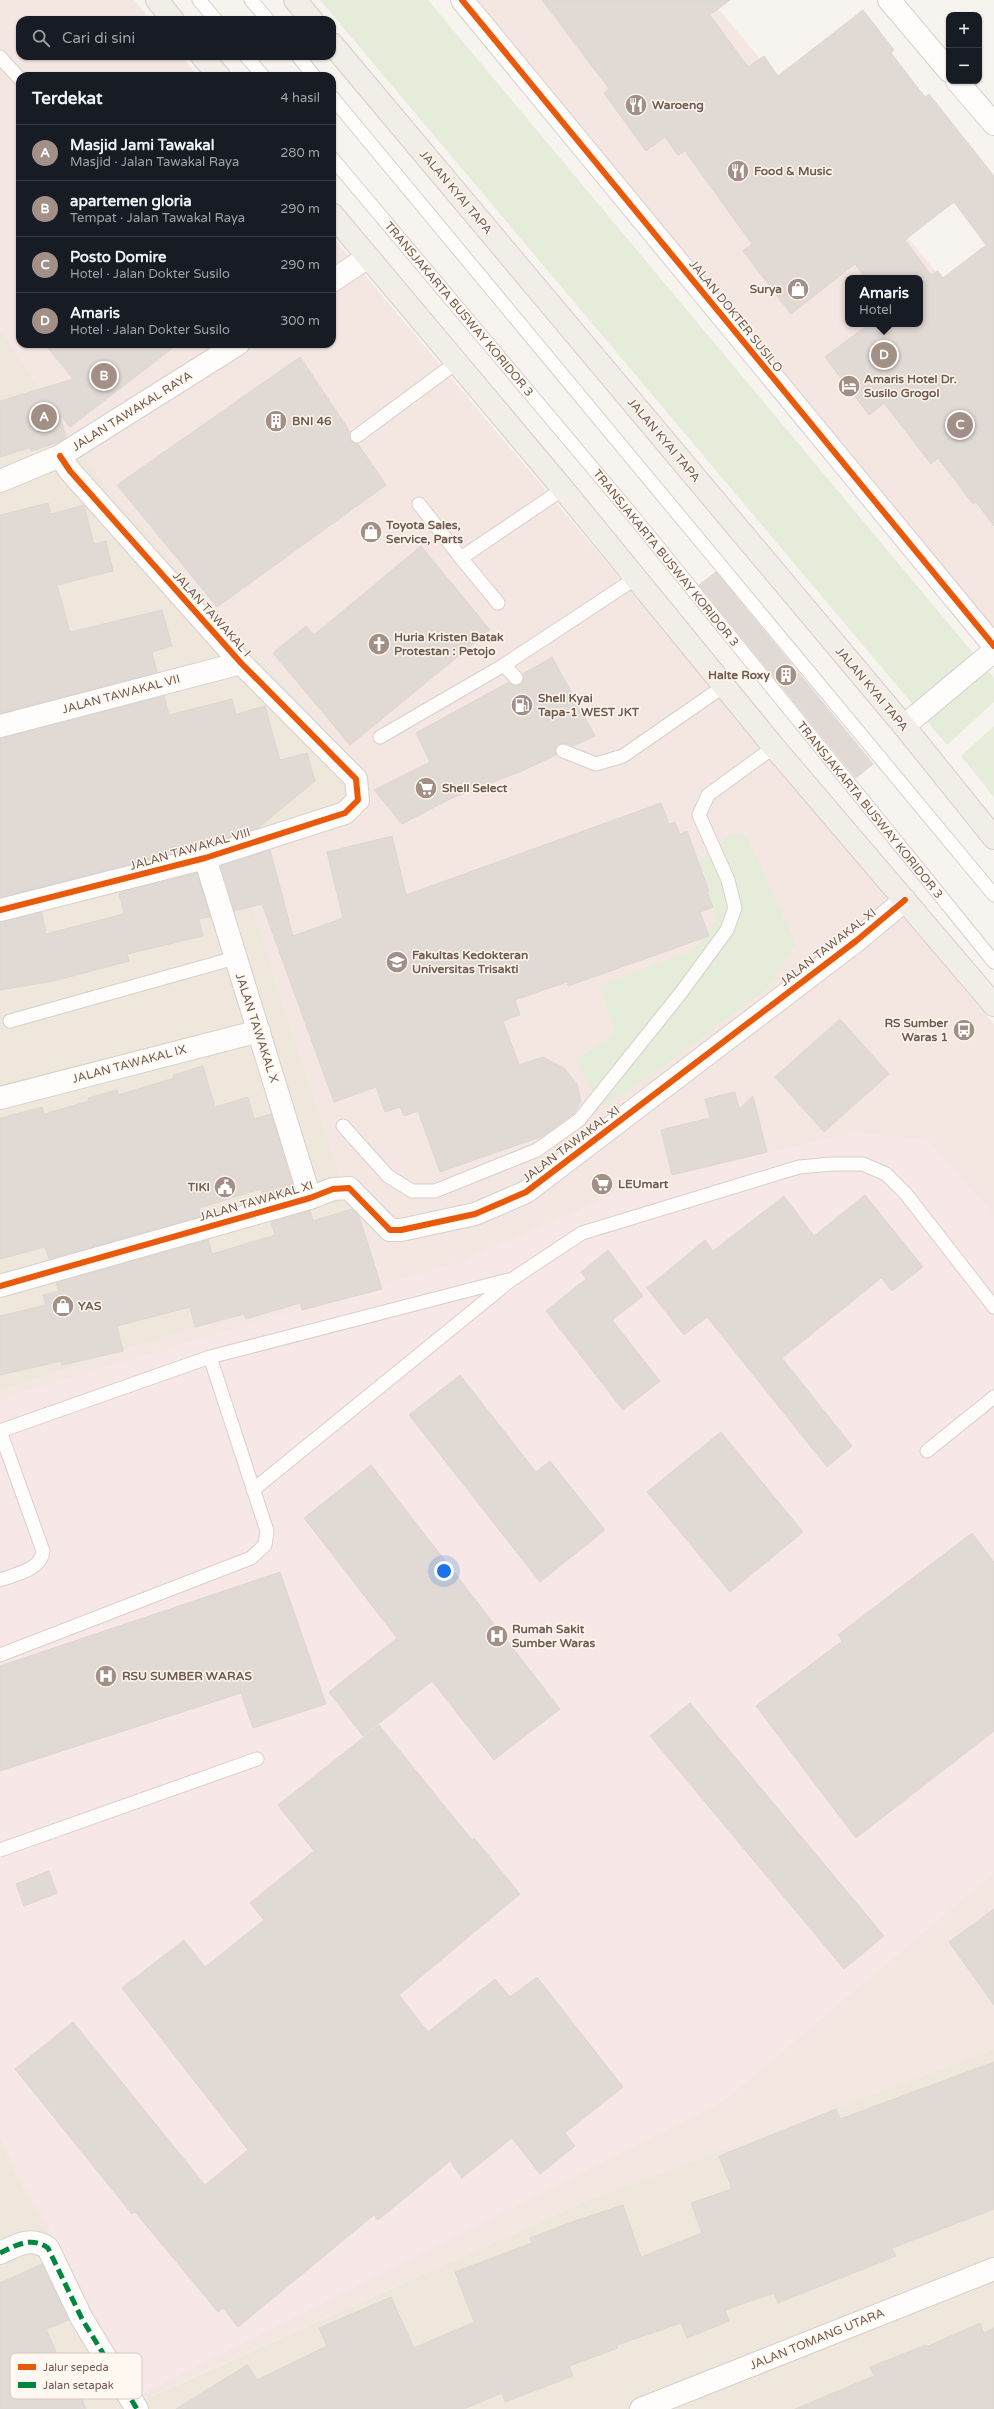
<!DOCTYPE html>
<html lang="id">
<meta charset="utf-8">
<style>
body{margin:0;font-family:"Varela Round",sans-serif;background:#20242c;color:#f1f3f6}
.controls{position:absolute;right:12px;top:12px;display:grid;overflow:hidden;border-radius:8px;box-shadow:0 1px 3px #0004}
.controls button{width:36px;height:36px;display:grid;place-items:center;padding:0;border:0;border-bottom:1px solid #363941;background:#171b24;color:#f1f3f6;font:20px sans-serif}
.you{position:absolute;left:444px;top:1571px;width:14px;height:14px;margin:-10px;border:3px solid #fff;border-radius:50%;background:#1a73e8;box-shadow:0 0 0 6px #1a73e833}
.badge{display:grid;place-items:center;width:26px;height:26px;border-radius:50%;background:#a29087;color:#fff;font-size:13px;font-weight:700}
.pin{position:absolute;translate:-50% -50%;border:2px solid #fff;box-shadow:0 1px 4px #0006}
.popup{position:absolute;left:845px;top:275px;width:78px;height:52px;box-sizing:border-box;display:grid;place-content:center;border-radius:8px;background:#171b24;filter:drop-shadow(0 1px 3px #0005);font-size:13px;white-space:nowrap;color:#9ea1a6}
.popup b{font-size:15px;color:#f1f3f6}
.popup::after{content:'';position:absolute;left:50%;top:100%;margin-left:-8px;border:8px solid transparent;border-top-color:#171b24}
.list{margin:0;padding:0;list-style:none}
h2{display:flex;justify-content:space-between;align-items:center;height:52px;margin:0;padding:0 16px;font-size:17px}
h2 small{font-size:13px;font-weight:400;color:#9ea1a6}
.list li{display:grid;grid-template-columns:26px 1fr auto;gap:12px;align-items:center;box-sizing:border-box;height:56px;padding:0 16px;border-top:1px solid #363941}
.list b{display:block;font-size:15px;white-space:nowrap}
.list p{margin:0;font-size:13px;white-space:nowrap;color:#9ea1a6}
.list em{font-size:13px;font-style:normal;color:#9ea1a6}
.icon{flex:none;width:22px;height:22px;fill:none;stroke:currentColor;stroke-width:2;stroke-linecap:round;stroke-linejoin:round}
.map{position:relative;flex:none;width:994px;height:2409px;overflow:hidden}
.search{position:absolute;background:#171b24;box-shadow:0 1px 3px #0004;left:16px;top:16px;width:320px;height:44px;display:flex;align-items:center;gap:10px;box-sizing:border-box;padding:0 14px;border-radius:12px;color:#9ea1a6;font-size:15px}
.panel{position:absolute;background:#171b24;box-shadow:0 1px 3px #0004;left:16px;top:72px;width:320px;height:276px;border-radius:12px}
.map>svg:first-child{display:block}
.residential{fill:#efe6dc}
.commercial{fill:#f4e6e0;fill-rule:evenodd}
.medical{fill:#f8e7e7}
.green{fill:#e5edda}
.building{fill:#e1d9d3;stroke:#dfd6d0;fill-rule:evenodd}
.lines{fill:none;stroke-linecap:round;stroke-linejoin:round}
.service-casing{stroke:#d6d0cc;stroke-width:15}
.minor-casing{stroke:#d6d0cc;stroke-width:24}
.tertiary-casing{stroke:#d6d0cc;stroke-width:24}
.primary-casing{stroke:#d5cdc8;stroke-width:24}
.service{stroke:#fefdfc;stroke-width:13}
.minor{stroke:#fefdfc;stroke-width:22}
.tertiary{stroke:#fefdfc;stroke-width:22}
.primary{stroke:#f1ede7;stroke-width:22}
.quiet{stroke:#00873e;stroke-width:5;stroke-dasharray:10 5;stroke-linecap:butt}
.cycleway-casing{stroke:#fef8f0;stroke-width:8}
.cycleway{stroke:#e8590c;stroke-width:6}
.labels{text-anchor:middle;stroke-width:3;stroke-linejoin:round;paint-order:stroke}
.poi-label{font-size:12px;font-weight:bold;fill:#745b4f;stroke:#fef8f0;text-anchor:start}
.street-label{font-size:12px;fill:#745b4f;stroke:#fef8f0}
.key{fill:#fef8f0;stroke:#d5c9c0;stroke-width:1}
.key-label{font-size:11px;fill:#745b4f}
</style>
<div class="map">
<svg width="994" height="2409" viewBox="0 0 994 2409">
<rect width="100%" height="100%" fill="#f7f3ee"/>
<!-- residential -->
<path class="residential" d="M 0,330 L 109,491 L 372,782 L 239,869 L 371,1269 L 0,1391 Z
M 994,2049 L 994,2409 L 0,2409 L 0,2145 L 139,2402 L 584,2202 Z"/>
<!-- commercial -->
<path class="commercial" d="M 0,0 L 134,0 L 151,20 L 20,20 L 20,56 L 181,56 L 198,76 L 20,76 L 20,344 L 332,344 L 332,236 L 994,1024 L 994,2049 L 584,2202 L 138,2402 L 0,2145 L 0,1391 L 371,1269 L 239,869 L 372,782 L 109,491 L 0,330 Z
M 472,0 L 711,0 L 994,342 L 994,635 ZM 848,278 L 920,278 L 920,324 L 848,324 Z"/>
<!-- medical -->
<path class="medical" d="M 854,1132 L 926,1139 L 994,1214 L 994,1873 L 723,2102 L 140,2395 L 0,2138 L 0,1398 L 464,1260 L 636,1185 Z"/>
<!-- green -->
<path class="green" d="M 320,0 L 428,0 L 994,678 L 994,702 L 947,745 Z
M 994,726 L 994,797 L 961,756 Z
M 730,834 L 746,835 L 796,944 L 768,988 L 651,1076 L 602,1107 L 576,1060 L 615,1033 L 600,986 L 694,949 L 716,920 L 699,862 Z"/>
<!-- building -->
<path class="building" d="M 542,0 L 730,0 L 710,15 L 748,67 L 764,56 L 778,76 L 863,10 L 894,50 L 891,53 L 925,97 L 929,94 L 994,176 L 994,526 L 976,502 L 973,504 L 938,458 L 931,464 L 884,403 L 869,415 L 825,357 L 869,324 L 920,324 L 920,284 L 928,278 L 865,278 L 855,264 L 791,314 L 743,251 L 752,244 L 685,151 L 678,155 L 665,137 L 646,151 L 604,93 L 609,89 ZM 954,202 L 986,245 L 943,278 L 938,271 L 931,275 L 905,240 Z
M 45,344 L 178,344 L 70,427 L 60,415 L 66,438 L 59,442 L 31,451 L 30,448 L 0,457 L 0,401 L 73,379 Z
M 300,357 L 350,432 L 350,440 L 358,444 L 386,485 L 217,607 L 117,485 Z
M 48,503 L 51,514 L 84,505 L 94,544 L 106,541 L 113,571 L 57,585 L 70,632 L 162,610 L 172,646 L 152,652 L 157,672 L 0,713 L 0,515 Z
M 421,546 L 490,630 L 350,745 L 273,653 L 306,626 L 314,635 Z
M 716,572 L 873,764 L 856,778 L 699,585 Z
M 552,657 L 595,736 L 573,746 L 566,743 L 558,745 L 555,748 L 556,755 L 524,770 L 450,799 L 402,824 L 374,790 L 430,762 L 416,733 L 509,682 L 514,686 L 521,684 L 524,680 L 523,674 Z
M 164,696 L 169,715 L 232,699 L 236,714 L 265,706 L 280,760 L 307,753 L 315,781 L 258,828 L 202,846 L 0,897 L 0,738 Z
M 661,803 L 669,824 L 675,822 L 680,834 L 687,831 L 709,891 L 707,892 L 713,907 L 700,912 L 709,936 L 568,986 L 567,982 L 515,1000 L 520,1015 L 503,1021 L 519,1065 L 543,1057 L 564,1068 L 577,1084 L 581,1102 L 573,1114 L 543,1136 L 440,1172 L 418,1111 L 404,1116 L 400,1107 L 385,1112 L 376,1087 L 334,1102 L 262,904 L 234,911 L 221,866 L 270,850 L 293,936 L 343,918 L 327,852 L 392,836 L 406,895 Z
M 197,873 L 210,917 L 199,919 L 203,936 L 127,954 L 129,961 L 54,981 L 0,990 L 0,922 L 42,912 L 46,934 L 124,914 L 119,893 Z
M 840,1019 L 889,1074 L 824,1132 L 775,1077 Z
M 203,1066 L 215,1107 L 248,1097 L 254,1119 L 271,1114 L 294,1189 L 264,1198 L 261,1189 L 199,1208 L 201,1216 L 49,1259 L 45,1247 L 0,1259 L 0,1118 L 42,1107 L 44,1114 L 89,1101 L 88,1098 L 117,1090 L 118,1095 L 174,1078 L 173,1075 Z
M 735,1092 L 739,1109 L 753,1096 L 767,1152 L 672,1175 L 661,1130 L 710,1118 L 705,1099 Z
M 865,1195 L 923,1267 L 892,1291 L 881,1278 L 782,1358 L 852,1446 L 827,1467 L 707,1317 L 684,1335 L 647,1288 L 705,1240 L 713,1251 L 784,1196 L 814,1236 Z
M 352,1209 L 359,1216 L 382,1289 L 302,1310 L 300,1303 L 246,1319 L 244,1314 L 195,1327 L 190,1307 L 117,1326 L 123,1351 L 62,1365 L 61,1361 L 0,1375 L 0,1316 L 46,1305 L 43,1295 L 59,1291 L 56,1283 L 208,1240 L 212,1254 L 275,1235 L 271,1222 L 310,1211 L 313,1221 Z
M 608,1250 L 643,1296 L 612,1320 L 660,1381 L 623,1410 L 546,1311 L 586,1279 L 581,1272 Z
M 460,1375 L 536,1472 L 550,1461 L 605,1530 L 540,1582 L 409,1415 Z
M 721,1432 L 803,1532 L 730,1592 L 647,1492 Z
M 371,1465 L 560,1709 L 494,1760 L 432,1681 L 363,1736 L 329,1692 L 397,1638 L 304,1518 Z
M 972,1533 L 994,1562 L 994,1731 L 856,1838 L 756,1706 L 842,1641 L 838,1635 Z
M 280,1572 L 326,1704 L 253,1728 L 241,1693 L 0,1771 L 0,1666 Z
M 690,1703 L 884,1936 L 844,1969 L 650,1736 Z
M 379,1725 L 472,1840 L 474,1838 L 520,1894 L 399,1995 L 428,2032 L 495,1979 L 510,1997 L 537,1977 L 623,2087 L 565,2133 L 575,2146 L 540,2174 L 512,2138 L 462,2178 L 450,2161 L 378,2220 L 374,2215 L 238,2327 L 223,2308 L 218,2312 L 135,2212 L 132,2214 L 15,2069 L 73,2022 L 205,2185 L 248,2150 L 122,1988 L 184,1940 L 205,1967 L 264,1920 L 250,1903 L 314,1851 L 278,1805 Z
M 49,1871 L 57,1893 L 24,1906 L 16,1884 Z
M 994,1909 L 994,2005 L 949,1942 Z
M 994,2062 L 994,2209 L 892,2248 L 896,2256 L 778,2303 L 774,2293 L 725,2310 L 729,2321 L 687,2338 L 681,2323 L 617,2345 L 618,2348 L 569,2366 L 573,2376 L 505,2402 L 502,2393 L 464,2409 L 176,2409 L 247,2365 L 257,2380 L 327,2346 L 319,2328 L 391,2297 L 414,2348 L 474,2322 L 455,2272 L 532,2243 L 530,2238 L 572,2222 L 623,2205 L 641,2257 L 702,2233 L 691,2203 L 732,2189 L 719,2156 L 836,2109 L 840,2119 Z
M 42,2264 L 69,2320 L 46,2329 L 65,2372 L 70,2369 L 86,2409 L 0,2409 L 0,2283 Z
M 980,2323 L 984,2333 L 994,2328 L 994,2409 L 795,2409 L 874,2376 L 870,2367 L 926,2345 L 926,2347 Z"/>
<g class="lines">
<!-- service casing -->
<g class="service-casing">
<path id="service" d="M 199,0 L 216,20
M 251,0 L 268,20
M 246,56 L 263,76
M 298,56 L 314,76
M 0,57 L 20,79
M 332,97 L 994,895
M 332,158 L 633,516 L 994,962
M 357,436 L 457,362
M 419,504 L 461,558 L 563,489
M 461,558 L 498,603
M 516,678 L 504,665 L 636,578
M 380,737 L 504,665
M 563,751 L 596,764 L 623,756 L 724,686
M 10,1021 L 235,958
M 343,1126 L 388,1176 L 412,1191 L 435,1191 L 537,1150 L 579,1120 L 680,994 L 727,930 L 735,908 L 728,880 L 699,815 L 708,795 L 774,747
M 927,1451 L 994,1397
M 253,1490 L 511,1280 L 582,1233 L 799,1167 L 833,1164 L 863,1164 L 886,1174 L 906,1194 L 994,1307
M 0,1580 C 16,1574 41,1570 43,1551 L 0,1431 L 210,1357 L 508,1280
M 0,1655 L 251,1558 L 265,1545 L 267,1531 L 210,1357
M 0,1850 L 257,1759"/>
</g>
<!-- minor casing -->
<g class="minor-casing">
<path id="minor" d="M 889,0 L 949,71
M 957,81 L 994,124
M 332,281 L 368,257
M 0,481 L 60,456 L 238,344
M 0,726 L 241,663
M 205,858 L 310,1198
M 0,910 L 205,858 L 345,813 L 358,800 L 356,779 L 241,663 L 70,471 L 60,456
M 0,1098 L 259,1031
M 0,1286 L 310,1198 L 333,1189 L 349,1188 L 390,1230 L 401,1230 L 475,1214 L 526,1192 L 856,941 L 905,900
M 0,2253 C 17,2245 31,2236 48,2248 L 82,2319 L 137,2409
M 641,2409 L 994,2269"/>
</g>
<!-- tertiary casing -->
<g class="tertiary-casing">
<path id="tertiary" d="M 462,0 L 994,646
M 904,726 L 994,651"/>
</g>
<!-- primary casing -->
<g class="primary-casing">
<path id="primary" d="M 157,0 L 173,20
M 295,0 L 312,20
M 332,44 L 904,726 L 994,838
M 202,56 L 219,76
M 332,214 L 563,489 L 774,747 L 994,1005"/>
</g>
<!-- service -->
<use href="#service" class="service"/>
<!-- minor -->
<use href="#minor" class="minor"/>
<!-- tertiary -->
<use href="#tertiary" class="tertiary"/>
<!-- primary -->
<use href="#primary" class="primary"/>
<!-- quiet -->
<path class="quiet" d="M 0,2253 C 17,2245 31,2236 48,2248 L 82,2319 L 137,2409"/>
<!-- cycleway casing -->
<g class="cycleway-casing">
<path id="cycleway" d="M 462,0 L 994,646
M 0,910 L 205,858 L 345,813 L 358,800 L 356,779 L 241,663 L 70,471 L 60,456
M 0,1286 L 310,1198 L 333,1189 L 349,1188 L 390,1230 L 401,1230 L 475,1214 L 526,1192 L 856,941 L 905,900"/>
</g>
<!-- cycleway -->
<use href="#cycleway" class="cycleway"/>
</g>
<!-- icons -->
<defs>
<g id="restaurant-disc" transform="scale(1.15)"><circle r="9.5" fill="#a29087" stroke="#fef8f0"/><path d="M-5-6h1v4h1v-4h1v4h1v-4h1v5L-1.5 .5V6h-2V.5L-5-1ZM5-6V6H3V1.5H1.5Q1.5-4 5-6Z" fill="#fff"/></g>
<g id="shop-disc" transform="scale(1.15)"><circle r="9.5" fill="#a29087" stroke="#fef8f0"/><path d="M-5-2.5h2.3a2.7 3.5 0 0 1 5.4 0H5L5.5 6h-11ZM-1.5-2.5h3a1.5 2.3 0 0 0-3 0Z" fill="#fff"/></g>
<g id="hotel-disc" transform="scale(1.15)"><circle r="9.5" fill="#a29087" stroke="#fef8f0"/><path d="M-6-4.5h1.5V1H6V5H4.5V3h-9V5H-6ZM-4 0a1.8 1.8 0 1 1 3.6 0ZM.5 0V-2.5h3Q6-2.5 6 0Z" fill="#fff"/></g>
<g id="building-disc" transform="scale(1.15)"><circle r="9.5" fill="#a29087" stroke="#fef8f0"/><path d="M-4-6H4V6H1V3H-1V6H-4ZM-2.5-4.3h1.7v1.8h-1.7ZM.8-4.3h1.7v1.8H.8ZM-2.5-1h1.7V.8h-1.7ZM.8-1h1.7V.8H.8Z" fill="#fff"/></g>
<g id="church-disc" transform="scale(1.15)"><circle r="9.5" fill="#a29087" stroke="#fef8f0"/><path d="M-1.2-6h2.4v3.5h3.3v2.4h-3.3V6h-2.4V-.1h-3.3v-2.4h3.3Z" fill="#fff"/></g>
<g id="fuel-disc" transform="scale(1.15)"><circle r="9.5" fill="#a29087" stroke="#fef8f0"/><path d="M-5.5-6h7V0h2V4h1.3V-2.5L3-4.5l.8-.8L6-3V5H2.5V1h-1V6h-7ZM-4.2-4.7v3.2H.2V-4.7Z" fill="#fff"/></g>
<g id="supermarket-disc" transform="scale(1.15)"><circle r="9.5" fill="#a29087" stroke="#fef8f0"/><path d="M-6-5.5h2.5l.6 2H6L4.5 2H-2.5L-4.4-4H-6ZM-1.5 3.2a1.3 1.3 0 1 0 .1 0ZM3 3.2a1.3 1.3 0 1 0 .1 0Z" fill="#fff"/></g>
<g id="university-disc" transform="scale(1.15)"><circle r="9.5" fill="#a29087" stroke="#fef8f0"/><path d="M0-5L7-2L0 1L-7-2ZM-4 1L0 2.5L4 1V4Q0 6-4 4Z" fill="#fff"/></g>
<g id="bus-disc" transform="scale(1.15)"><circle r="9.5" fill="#a29087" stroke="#fef8f0"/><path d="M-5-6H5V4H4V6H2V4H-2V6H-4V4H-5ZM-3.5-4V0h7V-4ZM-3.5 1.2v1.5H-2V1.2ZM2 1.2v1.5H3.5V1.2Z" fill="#fff"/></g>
<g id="civic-disc" transform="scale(1.15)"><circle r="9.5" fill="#a29087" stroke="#fef8f0"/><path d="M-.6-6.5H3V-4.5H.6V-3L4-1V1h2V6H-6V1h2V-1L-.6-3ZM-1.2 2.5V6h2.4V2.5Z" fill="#fff"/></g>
<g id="hospital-disc" transform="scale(1.15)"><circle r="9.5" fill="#a29087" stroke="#fef8f0"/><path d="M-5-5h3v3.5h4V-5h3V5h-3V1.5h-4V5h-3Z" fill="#fff"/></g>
</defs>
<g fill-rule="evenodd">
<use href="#restaurant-disc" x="636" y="105"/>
<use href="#restaurant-disc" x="738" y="171"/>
<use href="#shop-disc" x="798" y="289"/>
<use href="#hotel-disc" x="849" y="386"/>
<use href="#building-disc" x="276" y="421"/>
<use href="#shop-disc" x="371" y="532"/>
<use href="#church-disc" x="379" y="644"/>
<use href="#building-disc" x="786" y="675"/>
<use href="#fuel-disc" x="522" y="705"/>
<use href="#supermarket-disc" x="426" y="788"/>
<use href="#university-disc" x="397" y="962"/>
<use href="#bus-disc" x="964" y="1030"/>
<use href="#supermarket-disc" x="602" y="1184"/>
<use href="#civic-disc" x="225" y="1187"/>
<use href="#shop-disc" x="63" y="1306"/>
<use href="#hospital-disc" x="497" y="1636"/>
<use href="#hospital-disc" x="106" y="1676"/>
</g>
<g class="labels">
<!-- poi labels -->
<g class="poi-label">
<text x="652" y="109">Waroeng</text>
<text x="754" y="175">Food &amp; Music</text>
<text x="782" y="293" text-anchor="end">Surya</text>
<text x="864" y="383">Amaris Hotel Dr.<tspan x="864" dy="14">Susilo Grogol</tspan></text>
<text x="292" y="425">BNI 46</text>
<text x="386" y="529">Toyota Sales,<tspan x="386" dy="14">Service, Parts</tspan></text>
<text x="394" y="641">Huria Kristen Batak<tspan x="394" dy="14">Protestan : Petojo</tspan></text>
<text x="770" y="679" text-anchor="end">Halte Roxy</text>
<text x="538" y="702">Shell Kyai<tspan x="538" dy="14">Tapa-1 WEST JKT</tspan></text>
<text x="442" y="792">Shell Select</text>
<text x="412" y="959">Fakultas Kedokteran<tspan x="412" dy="14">Universitas Trisakti</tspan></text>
<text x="948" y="1027" text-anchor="end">RS Sumber<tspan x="948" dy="14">Waras 1</tspan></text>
<text x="618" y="1188">LEUmart</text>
<text x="210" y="1191" text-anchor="end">TIKI</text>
<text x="78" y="1310">YAS</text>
<text x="512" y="1633">Rumah Sakit<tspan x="512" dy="14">Sumber Waras</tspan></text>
<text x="122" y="1680">RSU SUMBER WARAS</text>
</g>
<!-- street labels -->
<g class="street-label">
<text transform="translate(456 192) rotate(50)" y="4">JALAN KYAI TAPA</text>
<text transform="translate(459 309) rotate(50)" y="4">TRANSJAKARTA BUSWAY KORIDOR 3</text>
<text transform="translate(736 316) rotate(51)" y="4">JALAN DOKTER SUSILO</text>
<text transform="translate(132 411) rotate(-32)" y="4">JALAN TAWAKAL RAYA</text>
<text transform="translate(664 440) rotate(50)" y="4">JALAN KYAI TAPA</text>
<text transform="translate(666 558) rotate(51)" y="4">TRANSJAKARTA BUSWAY KORIDOR 3</text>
<text transform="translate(212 614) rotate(48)" y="4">JALAN TAWAKAL I</text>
<text transform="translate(872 689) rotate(50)" y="4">JALAN KYAI TAPA</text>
<text transform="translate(121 694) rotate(-15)" y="4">JALAN TAWAKAL VII</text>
<text transform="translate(870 810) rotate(51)" y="4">TRANSJAKARTA BUSWAY KORIDOR 3</text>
<text transform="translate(190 849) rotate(-16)" y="4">JALAN TAWAKAL VIII</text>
<text transform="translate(828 947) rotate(-38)" y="4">JALAN TAWAKAL XI</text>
<text transform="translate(257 1028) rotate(72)" y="4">JALAN TAWAKAL X</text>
<text transform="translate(129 1064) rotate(-15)" y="4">JALAN TAWAKAL IX</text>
<text transform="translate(571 1144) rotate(-37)" y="4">JALAN TAWAKAL XI</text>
<text transform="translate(256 1201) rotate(-16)" y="4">JALAN TAWAKAL XI</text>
<text transform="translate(817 2339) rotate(-22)" y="4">JALAN TOMANG UTARA</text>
</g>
</g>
<!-- legend -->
<rect x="10" y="2353" width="132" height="46" rx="6" class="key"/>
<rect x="18" y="2364" width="18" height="6" fill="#e8590c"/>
<rect x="18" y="2382" width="18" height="6" fill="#00873e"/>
<g class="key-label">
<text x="43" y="2371">Jalur sepeda</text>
<text x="43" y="2389">Jalan setapak</text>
</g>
</svg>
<div class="controls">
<button>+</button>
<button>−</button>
</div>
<div class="you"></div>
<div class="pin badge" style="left:44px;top:417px">A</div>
<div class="pin badge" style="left:104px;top:376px">B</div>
<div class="pin badge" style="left:960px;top:425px">C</div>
<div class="pin badge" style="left:884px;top:355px">D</div>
<div class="popup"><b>Amaris</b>Hotel</div>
<div class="search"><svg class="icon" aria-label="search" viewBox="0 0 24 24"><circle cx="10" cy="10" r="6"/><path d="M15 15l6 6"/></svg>Cari di sini</div>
<section class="panel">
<h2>Terdekat<small>4 hasil</small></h2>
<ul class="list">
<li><span class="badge">A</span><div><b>Masjid Jami Tawakal</b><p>Masjid · Jalan Tawakal Raya</p></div><em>280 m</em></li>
<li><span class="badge">B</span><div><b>apartemen gloria</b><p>Tempat · Jalan Tawakal Raya</p></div><em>290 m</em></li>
<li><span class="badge">C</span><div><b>Posto Domire</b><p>Hotel · Jalan Dokter Susilo</p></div><em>290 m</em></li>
<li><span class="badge">D</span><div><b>Amaris</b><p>Hotel · Jalan Dokter Susilo</p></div><em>300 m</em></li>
</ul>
</section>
</div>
